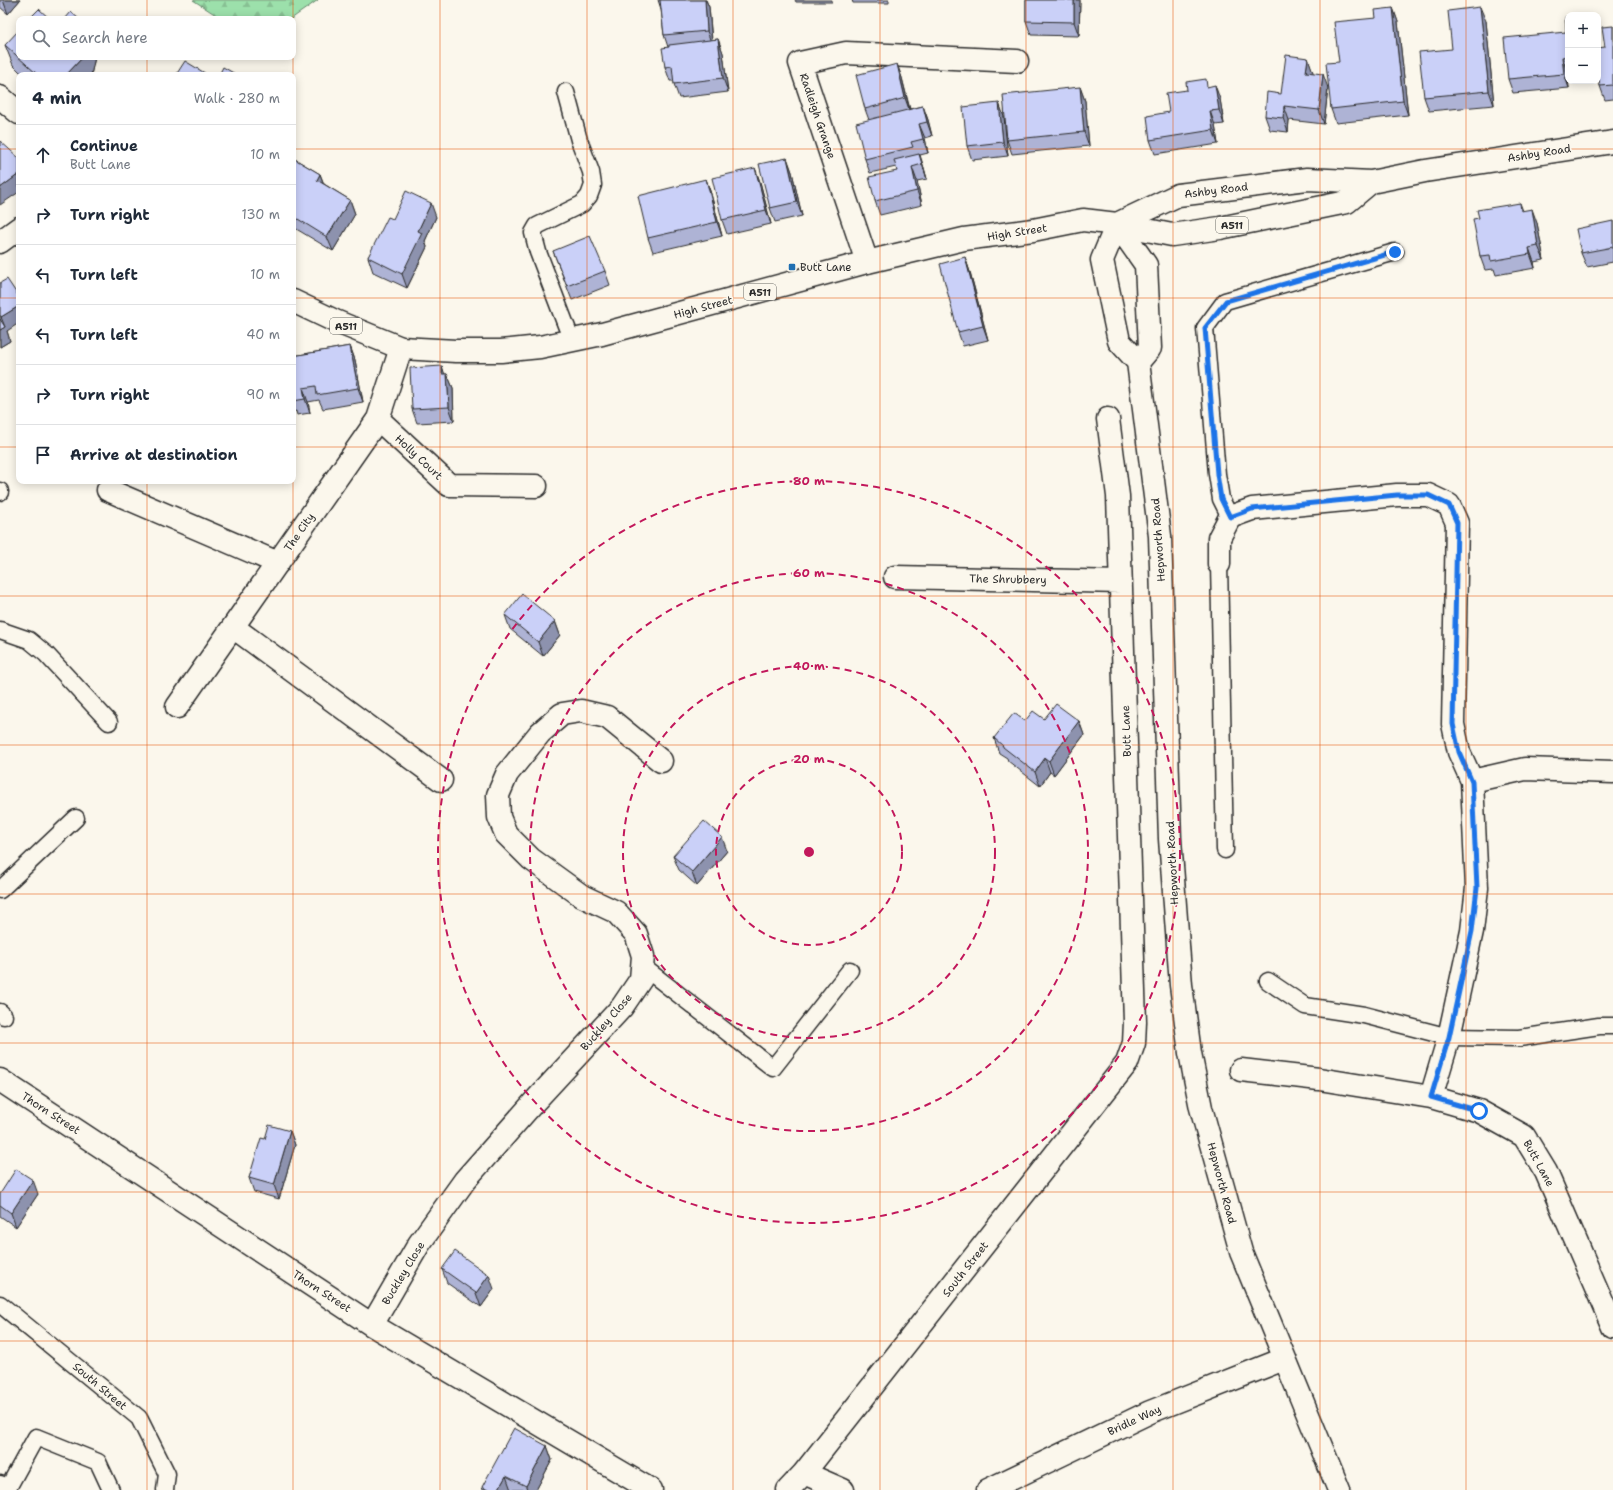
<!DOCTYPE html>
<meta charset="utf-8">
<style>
body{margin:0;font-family:"Shantell Sans",sans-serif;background:#f2f2f3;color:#1f2937}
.controls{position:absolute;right:12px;top:12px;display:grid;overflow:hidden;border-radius:8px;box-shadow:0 2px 10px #0003}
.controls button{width:36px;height:36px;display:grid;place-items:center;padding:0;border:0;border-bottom:1px solid #e0e1e3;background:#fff;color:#1f2937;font:20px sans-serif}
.stop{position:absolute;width:12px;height:12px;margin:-9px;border:3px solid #1a73e8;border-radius:50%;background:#fff}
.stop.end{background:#1a73e8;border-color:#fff;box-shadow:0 1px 4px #0008}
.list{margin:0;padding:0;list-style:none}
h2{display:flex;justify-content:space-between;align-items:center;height:52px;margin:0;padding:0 16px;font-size:17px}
h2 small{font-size:13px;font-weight:400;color:#747a83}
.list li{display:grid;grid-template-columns:26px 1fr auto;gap:12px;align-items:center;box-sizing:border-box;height:60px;padding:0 16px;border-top:1px solid #e0e1e3}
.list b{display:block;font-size:15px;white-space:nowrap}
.list p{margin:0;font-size:13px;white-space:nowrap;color:#747a83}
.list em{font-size:13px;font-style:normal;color:#747a83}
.icon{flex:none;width:22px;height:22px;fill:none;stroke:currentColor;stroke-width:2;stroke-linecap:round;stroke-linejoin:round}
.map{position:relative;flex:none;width:1613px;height:1490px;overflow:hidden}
.search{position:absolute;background:#fff;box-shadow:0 2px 10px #0003;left:16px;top:16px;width:280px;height:44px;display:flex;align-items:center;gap:10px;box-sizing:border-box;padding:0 14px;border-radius:8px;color:#747a83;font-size:15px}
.panel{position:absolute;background:#fff;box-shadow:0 2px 10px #0003;left:16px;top:72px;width:280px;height:412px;border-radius:8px}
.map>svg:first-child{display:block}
.forest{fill:url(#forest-firs);stroke:#64866b}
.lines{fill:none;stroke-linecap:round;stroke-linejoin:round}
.lane-casing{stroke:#2b2b2b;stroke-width:19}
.street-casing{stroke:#2b2b2b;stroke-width:25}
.secondary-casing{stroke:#2b2b2b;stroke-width:25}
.highway-casing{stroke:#2b2b2b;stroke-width:25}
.lane{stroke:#fbf7ec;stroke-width:16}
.street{stroke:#fbf7ec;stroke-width:22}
.secondary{stroke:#fbf7ec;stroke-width:22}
.highway{stroke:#fbf7ec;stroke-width:22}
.wall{fill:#aeb3d5;stroke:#2b2b2b}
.shaded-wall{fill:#8d92ae;stroke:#2b2b2b}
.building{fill:#cad0f8;stroke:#2b2b2b}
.route{stroke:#1a73e8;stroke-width:5}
.grid{fill:none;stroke:#e8590c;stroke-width:1;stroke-opacity:0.55}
.ring{fill:none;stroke:#c2185b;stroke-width:2;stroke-dasharray:7 5}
.poi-dot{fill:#1f6fb2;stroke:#fbf7ec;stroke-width:1.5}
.labels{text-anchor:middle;stroke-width:3.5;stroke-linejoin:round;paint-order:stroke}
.shield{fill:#fbf7ec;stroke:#696865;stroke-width:1}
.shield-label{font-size:10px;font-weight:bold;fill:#2b2b2b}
.street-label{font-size:11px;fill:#2b2b2b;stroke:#fbf7ec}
.poi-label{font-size:11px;fill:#2b2b2b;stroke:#fbf7ec;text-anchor:start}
.centre{fill:#c2185b;stroke:#fbf7ec;stroke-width:2}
.ring-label{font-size:12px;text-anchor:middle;font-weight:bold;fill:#c2185b;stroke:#fbf7ec;stroke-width:3.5;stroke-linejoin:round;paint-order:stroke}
</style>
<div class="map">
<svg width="1613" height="1490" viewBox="0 0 1613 1490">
<defs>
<pattern id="forest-firs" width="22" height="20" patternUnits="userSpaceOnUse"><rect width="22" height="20" fill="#9ce0ab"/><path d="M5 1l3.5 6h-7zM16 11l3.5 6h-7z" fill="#87c093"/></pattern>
</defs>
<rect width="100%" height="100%" fill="#fbf7ec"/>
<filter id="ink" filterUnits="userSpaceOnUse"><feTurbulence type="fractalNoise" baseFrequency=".025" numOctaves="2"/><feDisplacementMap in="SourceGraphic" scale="8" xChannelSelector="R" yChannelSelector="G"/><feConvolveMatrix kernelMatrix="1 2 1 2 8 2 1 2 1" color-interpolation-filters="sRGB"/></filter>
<g filter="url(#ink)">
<!-- forest -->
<path class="forest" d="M 193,0 L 318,0 L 291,19 L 222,19 Z"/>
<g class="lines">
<!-- lane casing -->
<g class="lane-casing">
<path id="lane" d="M 566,92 L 579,140 L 591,172 L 593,185 L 589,196 L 582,204 L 537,226 L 533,233 L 538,252 L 572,341
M 0,492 L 0,491
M 1230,517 L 1221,499 L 1217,474 L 1205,328 L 1225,301 L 1395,252
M 1219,564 L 1225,850
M 0,630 L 29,640 L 46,654 L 109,722
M 0,890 L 76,818
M 642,966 L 773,1068 L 850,970
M 1268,981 L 1305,1006 L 1364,1015 L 1449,1037 L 1519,1038 L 1599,1026 L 1613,1026
M 0,1012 L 4,1016
M 0,1304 L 139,1418 L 167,1474 L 165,1490
M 0,1484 L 8,1488 L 36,1437 L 98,1462 L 111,1490"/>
</g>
<!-- street casing -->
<g class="street-casing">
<path id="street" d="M 0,242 L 19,228
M 867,262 L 800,63 L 846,53 L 1017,61
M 378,419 L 449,485 L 536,486
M 108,490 L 278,563
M 1219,564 L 1219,538 L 1230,517 L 1252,509 L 1397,495 L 1428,495 L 1449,505 L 1457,523 L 1453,724 L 1459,752 L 1472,781 L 1477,888 L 1472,931 L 1449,1037 L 1431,1097
M 895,577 L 1121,582
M 233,627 L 441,780
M 177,707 L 378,419 L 401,348
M 1472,781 L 1525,769 L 1613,772
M 1241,1070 L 1319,1079 L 1431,1097 L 1479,1111 L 1524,1136 L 1546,1172 L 1613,1327
M 0,1080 L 372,1325 L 651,1490
M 372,1325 L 419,1244 L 465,1180 L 534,1102 L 622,1007 L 641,979 L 643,956 L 636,934 L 616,912 L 582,896 L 531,859 L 506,834 L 499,817 L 498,795 L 507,774 L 540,733 L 562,714 L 581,711 L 607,717 L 661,761
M 804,1473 L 843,1490
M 788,1490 L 804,1473 L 1127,1063 L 1134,1043 L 1135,1022 L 1118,496 L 1108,419
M 988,1490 L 1150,1412 L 1284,1359"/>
</g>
<!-- secondary casing -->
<g class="secondary-casing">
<path id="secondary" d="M 1117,224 L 1102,260 L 1119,341 L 1138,362 L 1160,536 L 1170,839 L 1181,985 L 1190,1053 L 1201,1108 L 1241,1252 L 1339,1490
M 1117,224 L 1146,265 L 1150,348 L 1138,362"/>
</g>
<!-- highway casing -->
<g class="highway-casing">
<path id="highway" d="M 0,97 L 19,113
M 1117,224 L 1178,195 L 1307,179 L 1371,182 L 1425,171 L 1613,142
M 293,301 L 335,321 L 401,348 L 456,351 L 501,351 L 540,347 L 602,334 L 867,262 L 964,239 L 1033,230 L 1083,220 L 1117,224 L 1172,235 L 1220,228 L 1347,202 L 1371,182"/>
</g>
<!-- lane -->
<use href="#lane" class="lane"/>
<!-- street -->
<use href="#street" class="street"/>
<!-- secondary -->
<use href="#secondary" class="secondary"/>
<!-- highway -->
<use href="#highway" class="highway"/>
</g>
<!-- wall -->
<path class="wall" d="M 0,0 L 20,0 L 8,14 L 0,7 Z
M 658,0 L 706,0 L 709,7 L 712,40 L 718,39 L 723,53 L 728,92 L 679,98 L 674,84 L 674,81 L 670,81 L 665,67 L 668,47 L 664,35 L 661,9 Z
M 795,0 L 832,0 L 832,2 L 796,2 Z
M 852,0 L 889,0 L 889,3 L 853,3 Z
M 1026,0 L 1080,0 L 1079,36 L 1031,35 L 1026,21 Z
M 1393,8 L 1398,22 L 1408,115 L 1336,123 L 1331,109 L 1339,62 L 1376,18 Z
M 1568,16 L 1568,71 L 1567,71 L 1569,88 L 1513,93 L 1508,79 L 1566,32 Z
M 1486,21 L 1494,105 L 1429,111 L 1424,97 Z
M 1613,26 L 1613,99 L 1605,100 L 1600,86 L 1605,47 Z
M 5,45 L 95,57 L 91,75 L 23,75 L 13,65 Z
M 1308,58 L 1313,73 L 1328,88 L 1324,124 L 1289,120 L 1288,132 L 1270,130 L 1265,116 Z
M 897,64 L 902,78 L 910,109 L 923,106 L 928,120 L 932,136 L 925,138 L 928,153 L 920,155 L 924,168 L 927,179 L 917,181 L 922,205 L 880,215 L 875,201 L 897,171 L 896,167 L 870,173 L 865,159 L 869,120 L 865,109 Z
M 1080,87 L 1085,101 L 1089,146 L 1012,154 L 1007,140 Z
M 1209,87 L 1220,99 L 1224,124 L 1215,125 L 1218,144 L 1155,154 L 1150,140 L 1169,112 L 1187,90 Z
M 999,103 L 1004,117 L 1008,156 L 972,160 L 967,146 Z
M 293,158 L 320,174 L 324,184 L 350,200 L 355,214 L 333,251 L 293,227 Z
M 787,158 L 792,172 L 802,216 L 775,222 L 770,208 Z
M 755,168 L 760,182 L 771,224 L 727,234 L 722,220 Z
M 706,179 L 711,194 L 722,236 L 653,252 L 648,238 Z
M 1520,203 L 1523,211 L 1537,223 L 1544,260 L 1534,262 L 1535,268 L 1496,275 L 1494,269 L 1485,270 L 1480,256 L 1479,218 Z
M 436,217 L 425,241 L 427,247 L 407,288 L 373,272 L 368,257 L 393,219 Z
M 1613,221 L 1613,262 L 1587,267 L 1581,253 Z
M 553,251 L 605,271 L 610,285 L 572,300 Z
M 965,257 L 970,272 L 988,340 L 963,346 L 958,332 Z
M 0,283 L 7,331 L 10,341 L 0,347 Z
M 350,346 L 355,360 L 363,402 L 323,409 L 319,400 L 308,402 L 310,413 L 297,415 L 296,411 L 293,412 L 293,356 Z
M 442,366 L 444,374 L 447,374 L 453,388 L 454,421 L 417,423 L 412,409 Z
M 505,615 L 555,621 L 560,635 L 543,656 L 510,629 Z
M 1044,719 L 1079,721 L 1084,735 L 1054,775 L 1050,772 L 1040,786 L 1008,761 L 1007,758 L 999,753 L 994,738 L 1025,721 Z
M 727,851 L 697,886 L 679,870 L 673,856 Z
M 290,1131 L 295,1145 L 279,1199 L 254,1192 L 249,1178 L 265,1139 Z
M 0,1194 L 38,1194 L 16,1227 L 0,1216 Z
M 442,1269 L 494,1289 L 481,1307 L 447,1283 Z
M 547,1446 L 552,1460 L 536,1490 L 483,1490 L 482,1487 Z"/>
<!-- shaded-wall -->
<path class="shaded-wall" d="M 3,0 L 20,0 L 8,14 Z
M 705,0 L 706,0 L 709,7 L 712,45 L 707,31 Z
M 1074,0 L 1080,0 L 1079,36 L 1074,22 Z
M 1480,7 L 1486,21 L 1494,105 L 1489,91 Z
M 1393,8 L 1398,22 L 1408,115 L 1403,101 Z
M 718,39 L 723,53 L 728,92 L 723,78 Z
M 83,57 L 95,57 L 91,75 L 66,75 Z
M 1562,57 L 1567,71 L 1569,88 L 1564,74 Z
M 1308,58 L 1313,72 L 1311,86 L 1306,72 Z
M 897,64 L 902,78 L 910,112 L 905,98 Z
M 1323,74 L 1328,88 L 1324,124 L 1319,110 Z
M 1215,85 L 1220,99 L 1224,124 L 1219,110 Z
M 1080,87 L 1085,101 L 1089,146 L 1084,132 Z
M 999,103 L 1004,117 L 1008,156 L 1003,142 Z
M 923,106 L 928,120 L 932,136 L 927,122 Z
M 1284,106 L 1289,120 L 1288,132 L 1283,118 Z
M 1210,111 L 1215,125 L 1218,144 L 1213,130 Z
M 919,124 L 925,138 L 928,153 L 923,139 Z
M 919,154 L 924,168 L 927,179 L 922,164 Z
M 787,158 L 792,172 L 802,216 L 797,202 Z
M 912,167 L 917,181 L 922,205 L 917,191 Z
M 755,168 L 760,182 L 771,224 L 766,210 Z
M 19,174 L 19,192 L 0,205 L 0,188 Z
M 320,174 L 325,188 L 317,180 Z
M 706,179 L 711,194 L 722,236 L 717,222 Z
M 350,200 L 355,214 L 333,251 L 327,237 Z
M 431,203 L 436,217 L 425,241 L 427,247 L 407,288 L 402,274 L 418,231 Z
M 1532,209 L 1537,223 L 1544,260 L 1538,246 Z
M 1529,248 L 1534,262 L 1535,268 L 1530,254 Z
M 965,257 L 970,272 L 988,340 L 983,326 Z
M 19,306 L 19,323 L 7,331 L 10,341 L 0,347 L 0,330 L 5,327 L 1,317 Z
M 350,346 L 355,360 L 363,402 L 358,388 Z
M 442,366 L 447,381 L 442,374 Z
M 447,374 L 453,388 L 454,421 L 449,407 Z
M 303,388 L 308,402 L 310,413 L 305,399 Z
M 555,621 L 560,635 L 543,656 L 538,642 Z
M 1079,721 L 1084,735 L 1054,775 L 1049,761 Z
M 1045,758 L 1050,772 L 1040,786 L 1035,772 Z
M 722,837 L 727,851 L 697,886 L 692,872 Z
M 290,1131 L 295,1145 L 279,1199 L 274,1185 Z
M 33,1180 L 38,1194 L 16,1227 L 11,1213 Z
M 489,1275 L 494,1289 L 481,1307 L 476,1293 Z
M 547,1446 L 552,1460 L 536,1490 L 527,1490 L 526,1486 Z
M 506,1476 L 511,1490 L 498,1490 Z"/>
<!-- building -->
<path class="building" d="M 660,0 L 705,0 L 707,31 L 664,35 Z
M 1026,0 L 1074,0 L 1074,22 L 1026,21 Z
M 1480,7 L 1489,91 L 1424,97 L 1419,52 L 1452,49 L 1448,11 Z
M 1393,8 L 1403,101 L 1331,109 L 1326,63 L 1339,62 L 1334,22 L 1376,18 L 1375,10 Z
M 39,9 L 50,19 L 29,19 Z
M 71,12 L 79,19 L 65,19 Z
M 1568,16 L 1568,56 L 1562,57 L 1564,74 L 1508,79 L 1504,38 L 1566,32 L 1565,17 Z
M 1613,26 L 1613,85 L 1600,86 L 1598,73 L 1598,48 L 1605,47 L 1602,27 Z
M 19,30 L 19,57 L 83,57 L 82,58 L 66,75 L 38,75 L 5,45 Z
M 718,39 L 723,78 L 674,84 L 672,66 L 665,67 L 662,48 L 669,47 L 669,45 Z
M 1286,55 L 1308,58 L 1306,72 L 1323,74 L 1319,110 L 1284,106 L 1283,118 L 1265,116 L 1267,92 L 1281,94 Z
M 185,61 L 208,75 L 176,75 Z
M 897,64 L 905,98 L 865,109 L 856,75 Z
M 223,67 L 237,75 L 219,75 Z
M 1206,79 L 1207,87 L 1215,85 L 1219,110 L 1210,111 L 1213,130 L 1150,140 L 1147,116 L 1169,112 L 1166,93 L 1187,90 L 1186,82 Z
M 1080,87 L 1084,132 L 1007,140 L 1003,95 Z
M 999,103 L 1003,142 L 967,146 L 963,107 Z
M 923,106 L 927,122 L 919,124 L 923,139 L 911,142 L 913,147 L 865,159 L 856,123 Z
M 0,141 L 19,158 L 19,174 L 0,188 Z
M 919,154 L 922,164 L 912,167 L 917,191 L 875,201 L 869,177 L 897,171 L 894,160 Z
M 293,158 L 320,174 L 317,180 L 350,200 L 327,237 L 293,216 Z
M 787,158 L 797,202 L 770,208 L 759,164 Z
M 755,168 L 766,210 L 722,220 L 712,178 Z
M 706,179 L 717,222 L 648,238 L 638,196 Z
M 406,191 L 431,203 L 418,231 L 422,233 L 402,274 L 368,257 L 388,217 L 393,219 Z
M 1520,203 L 1521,211 L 1532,209 L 1538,246 L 1529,248 L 1530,254 L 1491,261 L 1490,255 L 1480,256 L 1473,219 L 1479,218 L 1477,210 Z
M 1613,221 L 1613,247 L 1581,253 L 1576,229 Z
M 590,236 L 605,271 L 567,286 L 553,251 Z
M 965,257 L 983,326 L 958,332 L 940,264 Z
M 7,279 L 19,297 L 19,306 L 1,317 L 0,315 L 0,283 Z
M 0,319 L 5,327 L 0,330 Z
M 350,346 L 358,388 L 317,395 L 316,386 L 303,388 L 305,399 L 293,401 L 293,356 Z
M 442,366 L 442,374 L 447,374 L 449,407 L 412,409 L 410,368 Z
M 522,594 L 555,621 L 538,642 L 505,615 Z
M 1056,704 L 1079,721 L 1049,761 L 1045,758 L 1035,772 L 1003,747 L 1003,746 L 994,738 L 1014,713 L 1025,721 L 1033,711 L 1044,719 Z
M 704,821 L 722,837 L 692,872 L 673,856 Z
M 269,1125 L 290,1131 L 274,1185 L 249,1178 L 261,1138 L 265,1139 Z
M 16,1169 L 33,1180 L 11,1213 L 0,1205 L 0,1194 Z
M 455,1251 L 489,1275 L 476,1293 L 442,1269 Z
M 514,1428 L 547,1446 L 526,1486 L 506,1476 L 498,1490 L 488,1490 L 482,1487 Z"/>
</g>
<g class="lines" filter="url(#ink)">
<!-- route -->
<path class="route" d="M 1395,252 L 1226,301 L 1205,328 L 1217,474 L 1221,499 L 1230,517 L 1252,509 L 1397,495 L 1428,495 L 1449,505 L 1457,523 L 1453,724 L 1459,752 L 1472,782 L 1477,888 L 1472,931 L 1449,1037 L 1431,1097 L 1479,1111"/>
</g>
<!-- grid -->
<path class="grid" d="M 147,0 L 147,19M 293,0 L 293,1490M 440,0 L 440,1490M 587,0 L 587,1490M 733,0 L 733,1490M 880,0 L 880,1490M 1026,0 L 1026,1490M 1173,0 L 1173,1490M 1320,0 L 1320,1490M 1466,0 L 1466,1490M 147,57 L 147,75M 0,149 L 19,149M 293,149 L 1613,149M 0,298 L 19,298M 293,298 L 1613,298M 0,447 L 19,447M 293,447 L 1613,447M 147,481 L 147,1490M 0,596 L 1613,596M 0,745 L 1613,745M 0,894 L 1613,894M 0,1043 L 1613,1043M 0,1192 L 1613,1192M 0,1341 L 1613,1341"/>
<!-- distance rings -->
<g class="ring">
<circle cx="809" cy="852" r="93"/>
<circle cx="809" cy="852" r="186"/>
<circle cx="809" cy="852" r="279"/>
<circle cx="809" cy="852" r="371"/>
</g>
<!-- markers -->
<rect class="poi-dot" x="788" y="263" width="8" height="8" rx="2"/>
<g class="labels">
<!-- shield labels -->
<g class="shield">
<rect x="1216" y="217" width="32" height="16" rx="3"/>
<rect x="744" y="284" width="32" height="16" rx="3"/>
<rect x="330" y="318" width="32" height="16" rx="3"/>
</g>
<g class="shield-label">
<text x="1232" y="229">A511</text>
<text x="760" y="296">A511</text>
<text x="346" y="330">A511</text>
</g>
<!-- street labels -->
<g class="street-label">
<text transform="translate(818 116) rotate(71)" y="4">Radleigh Grange</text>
<text transform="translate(1539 153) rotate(-9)" y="4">Ashby Road</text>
<text transform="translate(1216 190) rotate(-7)" y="4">Ashby Road</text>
<text transform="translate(1017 232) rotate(-9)" y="4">High Street</text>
<text transform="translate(703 307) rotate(-15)" y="4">High Street</text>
<text transform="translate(419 457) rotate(43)" y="4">Holly Court</text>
<text transform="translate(299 532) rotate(-55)" y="4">The City</text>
<text transform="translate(1158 540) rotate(-94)" y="4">Hepworth Road</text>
<text transform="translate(1008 579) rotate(1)" y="4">The Shrubbery</text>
<text transform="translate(1126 731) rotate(-92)" y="4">Butt Lane</text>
<text transform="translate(1172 863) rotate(-93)" y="4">Hepworth Road</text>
<text transform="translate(606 1022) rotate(-49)" y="4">Buckley Close</text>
<text transform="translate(51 1113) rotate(33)" y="4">Thorn Street</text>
<text transform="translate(1539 1163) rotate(61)" y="4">Butt Lane</text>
<text transform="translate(1222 1183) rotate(75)" y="4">Hepworth Road</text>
<text transform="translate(965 1269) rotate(-52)" y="4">South Street</text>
<text transform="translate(403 1273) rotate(-59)" y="4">Buckley Close</text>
<text transform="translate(322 1291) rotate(33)" y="4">Thorn Street</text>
<text transform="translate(100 1386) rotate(40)" y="4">South Street</text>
<text transform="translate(1134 1420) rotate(-25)" y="4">Bridle Way</text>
</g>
<!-- poi labels -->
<g class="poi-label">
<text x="800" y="271">Butt Lane</text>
</g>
</g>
<circle cx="809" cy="852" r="6" class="centre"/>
<g class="ring-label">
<text x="809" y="485">80 m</text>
<text x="809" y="577">60 m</text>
<text x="809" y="670">40 m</text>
<text x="809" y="763">20 m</text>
</g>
</svg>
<div class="controls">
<button>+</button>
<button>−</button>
</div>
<div class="stop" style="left:1479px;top:1111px"></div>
<div class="stop end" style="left:1395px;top:252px"></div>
<div class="search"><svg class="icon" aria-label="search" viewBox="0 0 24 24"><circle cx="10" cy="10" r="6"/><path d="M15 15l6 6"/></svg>Search here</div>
<section class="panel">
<h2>4 min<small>Walk · 280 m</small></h2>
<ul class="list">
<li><svg class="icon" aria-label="ahead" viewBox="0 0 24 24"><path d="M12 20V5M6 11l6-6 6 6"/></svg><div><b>Continue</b><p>Butt Lane</p></div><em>10 m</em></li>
<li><svg class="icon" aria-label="right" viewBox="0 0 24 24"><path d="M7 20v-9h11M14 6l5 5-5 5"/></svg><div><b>Turn right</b></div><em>130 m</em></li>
<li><svg class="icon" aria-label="left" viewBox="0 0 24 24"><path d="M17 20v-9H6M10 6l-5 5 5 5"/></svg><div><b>Turn left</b></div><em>10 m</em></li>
<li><svg class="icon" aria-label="left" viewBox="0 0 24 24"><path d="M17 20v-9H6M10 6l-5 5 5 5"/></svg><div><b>Turn left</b></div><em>40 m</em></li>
<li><svg class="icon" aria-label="right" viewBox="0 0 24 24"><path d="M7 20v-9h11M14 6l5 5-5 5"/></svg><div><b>Turn right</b></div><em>90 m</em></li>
<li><svg class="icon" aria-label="arrive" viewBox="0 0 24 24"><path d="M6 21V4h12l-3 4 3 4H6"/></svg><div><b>Arrive at destination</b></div></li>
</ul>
</section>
</div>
